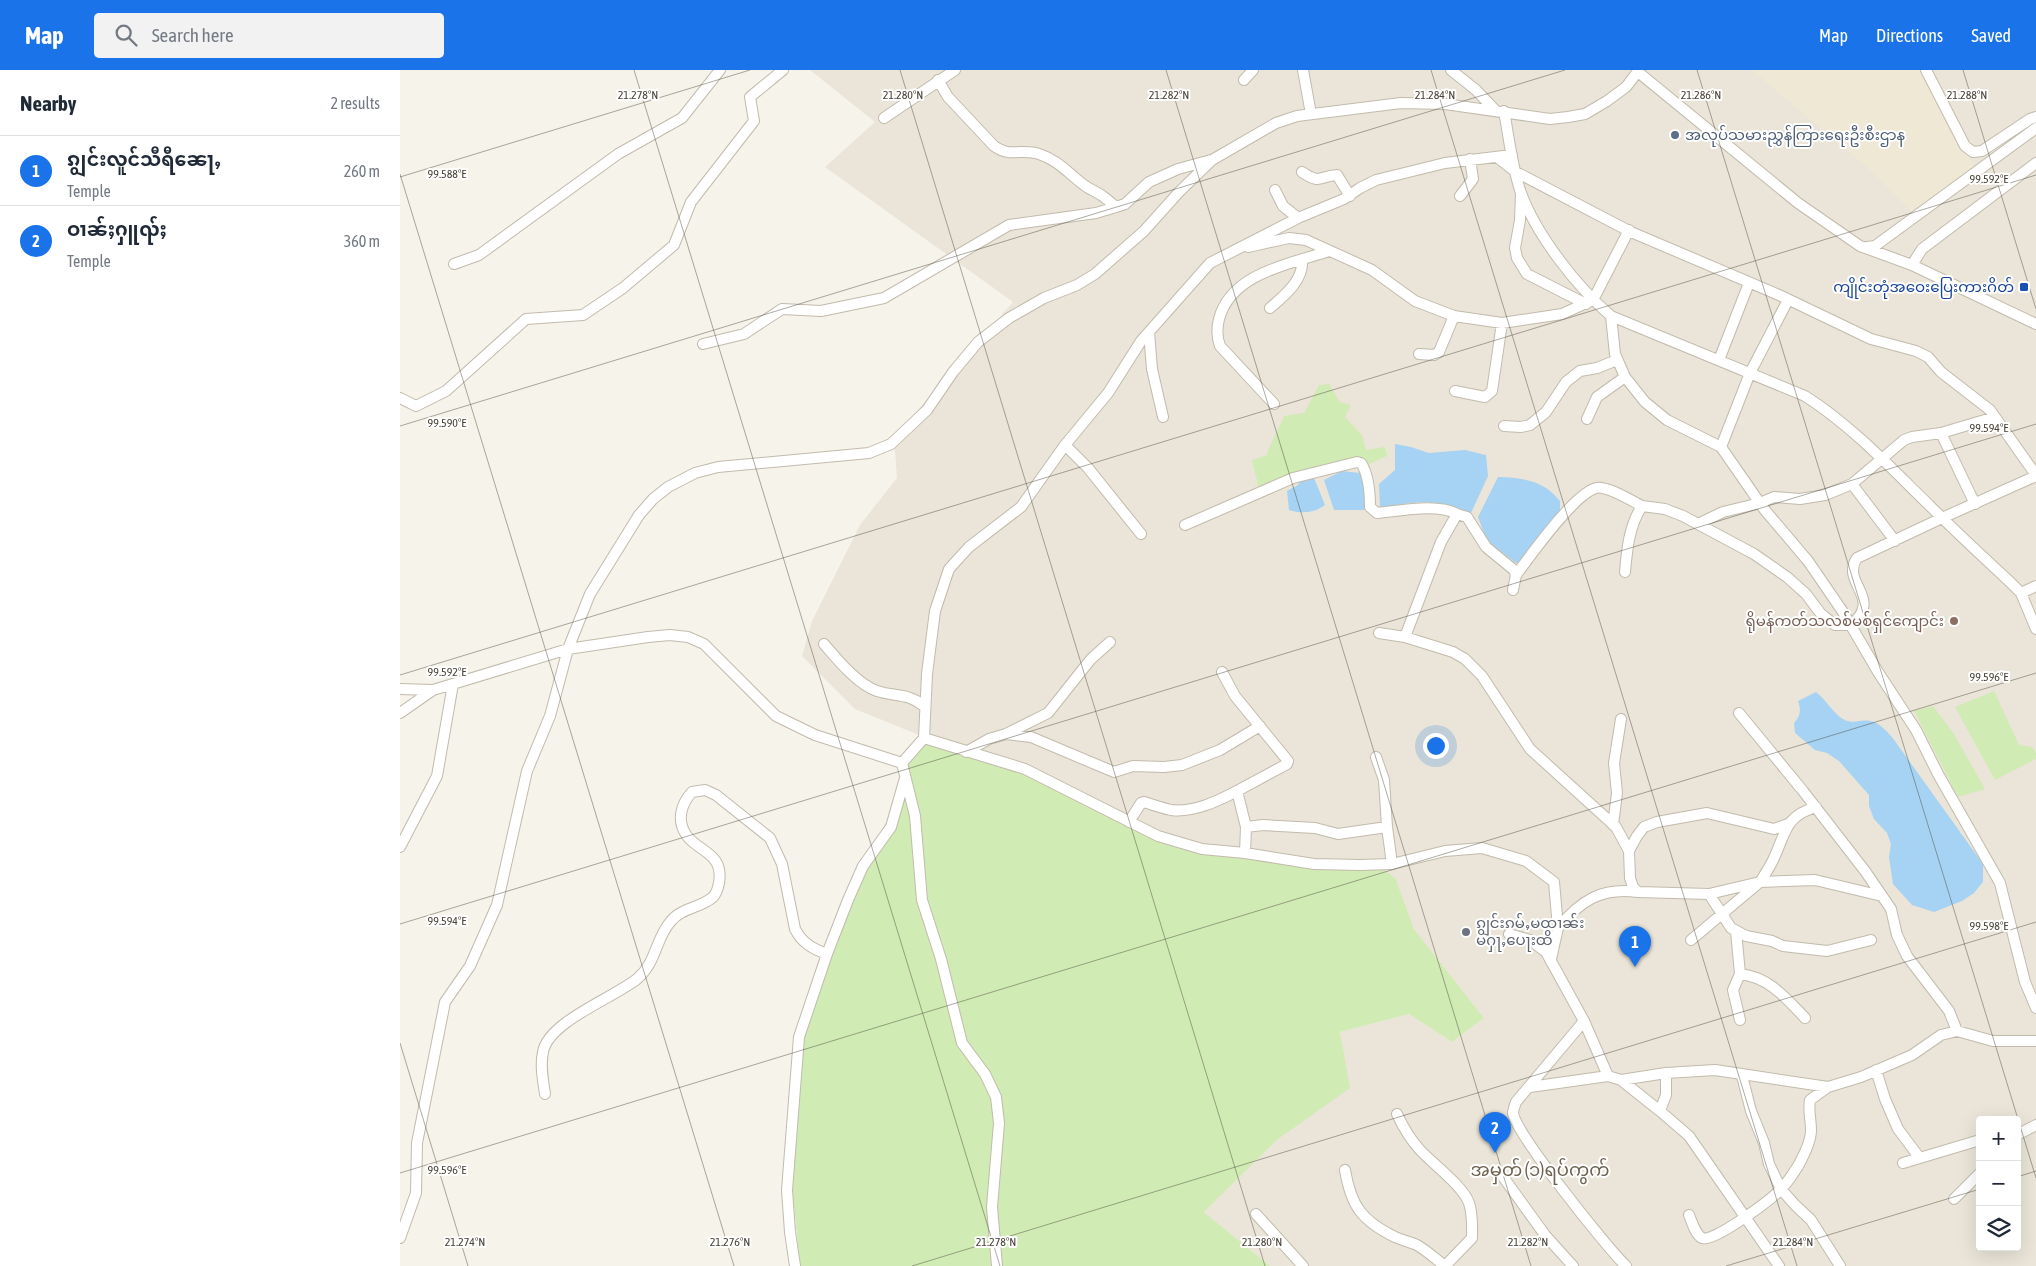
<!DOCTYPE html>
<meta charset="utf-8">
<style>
body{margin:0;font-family:"Asap Condensed","Noto Sans Myanmar",sans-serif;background:#f2f2f3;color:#1f2937}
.controls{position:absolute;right:15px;bottom:15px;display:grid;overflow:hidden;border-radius:5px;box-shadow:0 5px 20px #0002}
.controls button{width:45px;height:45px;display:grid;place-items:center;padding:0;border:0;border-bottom:1px solid #e0e1e3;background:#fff;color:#1f2937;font:25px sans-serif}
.you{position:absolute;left:1035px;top:675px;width:18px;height:18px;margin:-12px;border:4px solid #fff;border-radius:50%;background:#1a73e8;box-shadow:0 0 0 8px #1a73e833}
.badge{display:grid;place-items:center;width:32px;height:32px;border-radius:50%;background:#1a73e8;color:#fff;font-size:16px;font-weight:700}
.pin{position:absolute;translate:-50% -41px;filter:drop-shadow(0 1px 2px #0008)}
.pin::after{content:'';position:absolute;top:26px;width:18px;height:15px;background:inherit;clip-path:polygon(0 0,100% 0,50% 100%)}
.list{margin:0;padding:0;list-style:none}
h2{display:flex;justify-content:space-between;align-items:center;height:65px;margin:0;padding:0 20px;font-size:21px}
h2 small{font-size:16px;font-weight:400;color:#747a83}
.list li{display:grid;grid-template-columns:32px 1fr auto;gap:15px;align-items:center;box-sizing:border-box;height:70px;padding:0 20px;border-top:1px solid #e0e1e3}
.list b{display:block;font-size:19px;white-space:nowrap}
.list p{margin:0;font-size:16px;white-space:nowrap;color:#747a83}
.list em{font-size:16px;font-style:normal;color:#747a83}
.icon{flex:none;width:28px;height:28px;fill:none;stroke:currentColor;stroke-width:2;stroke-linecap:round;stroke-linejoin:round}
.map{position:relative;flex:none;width:1636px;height:1196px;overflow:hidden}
header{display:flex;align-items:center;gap:30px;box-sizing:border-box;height:70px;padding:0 25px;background:#1a73e8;color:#fff}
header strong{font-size:24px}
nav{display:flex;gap:28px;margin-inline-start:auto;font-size:18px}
.search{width:350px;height:45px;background:#f2f2f3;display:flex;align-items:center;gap:12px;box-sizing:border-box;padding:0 18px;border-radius:5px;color:#747a83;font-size:19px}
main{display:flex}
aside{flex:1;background:#fff}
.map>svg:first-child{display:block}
.residential{fill:#eae5d8;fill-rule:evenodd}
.education{fill:#efe8d4}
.green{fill:#d0ebb3}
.water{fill:#a6d2f3}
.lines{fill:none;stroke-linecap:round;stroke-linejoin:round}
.minor-casing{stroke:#c2bbac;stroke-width:12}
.minor{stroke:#fff;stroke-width:10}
.ticks{fill:none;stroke:#4a4438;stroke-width:1;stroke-opacity:0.45}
.service-dot{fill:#5c6f8a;stroke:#fff;stroke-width:2}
.transit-dot{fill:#1a4fb4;stroke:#fff;stroke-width:2}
.education-dot{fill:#8d6e63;stroke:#fff;stroke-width:2}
.worship-dot{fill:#6b7280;stroke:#fff;stroke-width:2}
.labels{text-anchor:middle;stroke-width:4;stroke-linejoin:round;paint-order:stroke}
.service-label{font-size:15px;fill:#4e5e75;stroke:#fff;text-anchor:start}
.transit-label{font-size:15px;fill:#164399;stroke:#fff;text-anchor:end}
.education-label{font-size:15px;fill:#785e54;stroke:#fff;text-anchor:end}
.worship-label{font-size:15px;fill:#5b616d;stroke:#fff;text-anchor:start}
.quarter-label{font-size:18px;fill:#6d624f;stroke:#fff}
.ticks-label{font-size:12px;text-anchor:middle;fill:#4a4438;stroke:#fff;stroke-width:4;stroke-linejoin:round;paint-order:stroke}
</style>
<header>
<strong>Map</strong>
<div class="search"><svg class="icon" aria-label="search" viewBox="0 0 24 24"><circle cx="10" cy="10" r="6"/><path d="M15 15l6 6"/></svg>Search here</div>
<nav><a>Map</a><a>Directions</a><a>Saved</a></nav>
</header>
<main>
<aside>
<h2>Nearby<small>2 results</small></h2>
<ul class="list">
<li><span class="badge">1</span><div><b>ၵျွင်းလူင်သီရီၼေႃႇ</b><p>Temple</p></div><em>260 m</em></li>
<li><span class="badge">2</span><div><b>ဝၢၼ်ႈႁူၺ်ႈ</b><p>Temple</p></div><em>360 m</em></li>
</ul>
</aside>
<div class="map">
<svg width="1636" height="1196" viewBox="0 0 1636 1196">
<rect width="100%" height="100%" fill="#f6f3eb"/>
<!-- residential -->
<path class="residential" d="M 410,0 L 1636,0 L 1636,1196 L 870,1196 L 804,1142 L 877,1070 L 949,1018 L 940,962 L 1009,944 L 1052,972 L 1084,948 L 1014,859 L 996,809 L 763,767 L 564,678 L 519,665 L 455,639 L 402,586 L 412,551 L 460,455 L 497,408 L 494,367 L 613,232 L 425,97 L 475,52 ZM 1580,1050 L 1617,1050 L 1617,1177 L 1580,1177 Z"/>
<!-- education -->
<path class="education" d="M 1352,0 L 1524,0 L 1575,99 L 1511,141 L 1468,98 Z"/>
<!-- green -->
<path class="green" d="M 929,314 L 940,332 L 951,335 L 945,347 L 962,365 L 966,380 L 985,377 L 987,386 L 962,397 L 937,395 L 860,423 L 852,390 L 867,385 C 870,371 879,360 884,346 L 904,343 L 919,315 Z
M 1594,621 L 1619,675 L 1632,677 L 1636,683 L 1636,689 L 1595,710 L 1555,637 Z
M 1533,636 L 1554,664 L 1585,719 L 1558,727 L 1514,641 Z
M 519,665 L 564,678 L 763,767 L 931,796 L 983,799 L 996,809 L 1014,859 L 1084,948 L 1052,972 L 1009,944 L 940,962 L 950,1018 L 877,1070 L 804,1142 L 870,1196 L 400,1196 L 387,1063 L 409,930 L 466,792 L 500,725 L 500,693 Z"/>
<!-- water -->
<path class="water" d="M 995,374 L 1011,377 L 1029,383 L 1065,380 L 1086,385 L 1088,406 L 1071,443 C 1036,428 1016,431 980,438 L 979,414 L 995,400 Z
M 942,401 L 960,403 L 966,423 L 964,440 L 934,440 L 924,410 Z
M 1098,407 C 1124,408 1143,410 1160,431 L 1160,443 L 1124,492 L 1116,493 L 1087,471 L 1078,447 Z
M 902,408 L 914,408 L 925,435 C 915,443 901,444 889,440 L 887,421 L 898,415 Z
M 1416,622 C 1425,629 1435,645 1443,649 C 1452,655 1461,649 1470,651 C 1479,652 1486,661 1492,667 L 1583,794 L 1583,812 L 1574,823 L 1562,831 L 1534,842 L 1512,835 L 1493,814 L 1489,787 L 1491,774 L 1487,763 L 1474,749 L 1469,736 L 1469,725 L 1439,691 L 1427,683 L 1415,680 L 1395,663 L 1394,653 C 1401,646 1401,639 1398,631 Z"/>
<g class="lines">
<!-- minor casing -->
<g class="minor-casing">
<path id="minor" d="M 903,0 L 911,44
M 1051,0 L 1076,20 L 1095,40
M 1526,0 L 1565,76 L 1573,82 L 1582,81 L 1630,49 L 1636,47
M 1238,2 L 1398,133 L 1460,176 L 1512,195 L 1636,254
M 538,10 L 548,27 L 594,76 C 610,88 622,78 639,84 C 658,90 669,104 684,115 C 689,119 695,121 701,125 C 706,128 711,133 716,137
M 844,10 L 853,0
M 1104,41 C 1109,68 1112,97 1121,123 C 1137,166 1177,217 1211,246 L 1405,326 C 1452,356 1490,397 1530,436 C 1556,462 1583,487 1610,512 L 1621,523 L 1636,559
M 484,48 L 555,0
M 1098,88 L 1116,102 L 1231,162 L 1379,225 L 1471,269 L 1516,281 L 1528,287 L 1541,302 L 1590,340 L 1636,405
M 902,102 C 921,115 919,106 937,105 L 950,126
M 875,120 L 883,136 L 898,148
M 1121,124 L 1120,150 L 1115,178 L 1117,188 L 1127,204 L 1186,234
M 1060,126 L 1073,109 L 1070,89
M 848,177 L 889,168 L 906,170 L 972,200 L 1015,231 L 1054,246 L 1102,253 L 1162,244 L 1193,230 L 1229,160
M 1467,177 L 1475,176 L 1636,58
M 54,194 L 79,185 L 218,84 L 282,48 L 320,0
M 1512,195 L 1522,179 L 1636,93
M 870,238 C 884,226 904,210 902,190
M 1211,246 L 1215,284 L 1225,307 L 1245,332 L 1267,350 L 1321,377 L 1364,439 L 1408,491 L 1443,542 L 1478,602 L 1516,660 L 1538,704 L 1600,813 L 1625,912 L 1636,938
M 749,262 L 752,299 L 763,347
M 303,274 L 344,264 L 382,239 L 421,241 L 484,228 L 609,155 L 696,143 L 716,137 L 725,134 L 749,112 L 778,99 L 811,90
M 1019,284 L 1034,285 L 1039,282 L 1054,246
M 1319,290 L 1349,213
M 1055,321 L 1085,327 L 1092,321 L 1102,253
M 0,328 L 16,336 L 46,321 L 126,249 L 183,245 L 223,218 L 274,175 L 291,132 L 354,51 L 350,27 L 383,0
M 874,334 L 820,276 C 817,268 817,257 819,249 C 831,203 890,194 929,181
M 1187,349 L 1197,327 L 1225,307
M 1104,356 L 1121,357 L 1130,355 L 1146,342 L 1166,312 L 1180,301 L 1197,298 L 1217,290
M 1541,363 L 1575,434
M 665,375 L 688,398 L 741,464
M 1321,377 L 1350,303 L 1388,230
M 1452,414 L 1495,471
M 1298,454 L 1323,442 L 1360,433 L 1374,427 L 1400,429 L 1425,425 L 1452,414 L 1504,370 L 1512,367 L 1541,363 L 1595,347
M 785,455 L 893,408 L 957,392 L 961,393 C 969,405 970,422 970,437 L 977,443 C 1000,441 1037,433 1057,444
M 1225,502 C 1227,479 1229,456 1242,436 L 1265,439 L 1283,446 L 1354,484 L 1387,507 L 1406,524 L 1421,544 L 1435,555 L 1451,555 C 1484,528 1440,513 1457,488 L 1542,448 L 1636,406
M 1116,505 C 1131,485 1174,424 1196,418 C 1206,415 1232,431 1242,436
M 1621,523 L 1636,516
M 979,563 L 1005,567 L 1053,582 L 1065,589 L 1082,606 L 1130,679 L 1216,757 L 1229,781
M 1005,567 L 1041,472 L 1057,444 L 1067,447 L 1086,477 L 1114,500 L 1116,505 L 1113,520
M 424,574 C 437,589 458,615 477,621 C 496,627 508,623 524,636
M 822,602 L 835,626 L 888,691 L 887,694 L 837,721 L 846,757 L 845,783
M 0,619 L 33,620 L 168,579 L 248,567 L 270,565 L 288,567 L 304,574 L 376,646 L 415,665 L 502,693 L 524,668 L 527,604 L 535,541 L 549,499 L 569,477 L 621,437 L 665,375 L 708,323 L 741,271 L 810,193 L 898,148 L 944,129 L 960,118 L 976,110 L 1045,93 L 1112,85
M 0,643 L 33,620
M 1339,643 L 1403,721 L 1465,801 L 1491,839 L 1497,865 L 1507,886 L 1549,941 L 1557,961
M 606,664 L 631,667 L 714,702 L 733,696 L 764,697 L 782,695 L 820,680 L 860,656
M 524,668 L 625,699 L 758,766 L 802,779 L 845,783 L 914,794 L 960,795 L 992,794 L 1045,781 L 1082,778 L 1126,791 L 1154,812 L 1158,858 L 1151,889
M 566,682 L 589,669 L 606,664 L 648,643 L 691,589 L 710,572
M 976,687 L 984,710 L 987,757 L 992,794
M 502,693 L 515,746 L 522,830 L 541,889 L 562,973 L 585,1004 L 596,1027 L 599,1053 L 592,1137 L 597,1196
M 729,752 L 741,733 L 744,732 C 753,735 762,738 771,740 C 793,743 818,731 837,721
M 1388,754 L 1374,759 L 1307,743 L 1257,752 L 1244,757 L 1237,766 L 1229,781 L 1230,808 L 1233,817 L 1238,822 L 1309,824 L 1331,858 L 1346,866 L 1372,871 L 1383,876 L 1427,881 L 1471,870
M 1213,755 L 1217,723 L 1214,693 L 1221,649
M 846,757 L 863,755 L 915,758 L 938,764 L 987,757
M 0,777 L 37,706 L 53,614
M 1309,824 L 1360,812 C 1365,804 1370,797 1374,788 C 1386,762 1385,746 1416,737
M 1158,858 C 1181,830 1202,817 1238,822
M 1336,861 L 1340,904 L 1333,920 L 1340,950
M 1109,864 L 1130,870 L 1146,882 L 1184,951 L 1208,1006 L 1221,1010 L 1266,1003 L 1315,1000 L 1428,1017 L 1461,1007 L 1512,985 L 1541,965 L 1557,961 L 1593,971 L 1636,971
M 1291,870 L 1360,812 L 1415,810 L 1482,826
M 1340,904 C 1369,907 1386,928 1405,948
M 1184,951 L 1116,1032 C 1115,1035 1113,1040 1113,1043 C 1116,1064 1207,1178 1226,1196
M 1476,1000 L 1485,1029 L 1498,1059 L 1519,1087
M 1266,1003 L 1266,1025 L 1260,1041 L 1289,1066 L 1379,1196
M 1342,1006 L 1351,1041 L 1364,1073 L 1369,1094 L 1381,1119 L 1395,1135 L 1411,1150 L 1440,1196
M 1221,1010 L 1260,1041
M 1130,1017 L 1208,1006
M 145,1024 C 143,1010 140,996 143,982 C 148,952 213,928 237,909 C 257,892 255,869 271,851 C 281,838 301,838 313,827 C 317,823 318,818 319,813 C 324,783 299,782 287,766 C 276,751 281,734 292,722 L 305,720 L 316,725 L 370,768 L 382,794 L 395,859 C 402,873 413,879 427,884
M 997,1044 C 1003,1057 1010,1069 1020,1080 C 1033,1094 1063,1116 1069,1133 C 1073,1145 1072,1156 1072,1168 L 1045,1196
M 1617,1065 L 1636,1055
M 1503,1093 L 1580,1070
M 945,1100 C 951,1136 962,1151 995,1167 C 1002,1170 1010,1172 1017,1175 C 1027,1181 1036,1189 1045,1196
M 1101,1104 L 1145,1165 L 1173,1196
M 1554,1129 L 1580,1103
M 856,1144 L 903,1196
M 1289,1145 C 1292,1152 1295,1164 1302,1168 C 1312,1174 1370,1130 1379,1121 C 1386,1115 1393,1104 1398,1096 C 1403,1087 1411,1071 1411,1060 C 1411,1049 1408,1041 1410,1030 L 1428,1017
M 0,1168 L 16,1123 L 17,1073 L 45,932 L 70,896 L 97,835 L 127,701 L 150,646 L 168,579 L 190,524 L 239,445 L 253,429 L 268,417 L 295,403 L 318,397 L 469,383 L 491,374 L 527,340 L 553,302 L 578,272 L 609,248 L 644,228 L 677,215 L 695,204 L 744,161 L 779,122 L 812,90 L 876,53 L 897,46 L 1001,33 L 1045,34 L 1150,49 L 1168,47 L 1185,44 L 1207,31 L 1226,17 L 1239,0
M 395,1196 L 390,1162 L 387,1120 L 399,967 L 427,884 L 448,830 L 463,796 L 491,757 L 505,708"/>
</g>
<!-- minor -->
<use href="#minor" class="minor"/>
</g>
<!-- ticks -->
<path class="ticks" d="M 234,0 L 600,1196M 500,0 L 865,1196M 766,0 L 1131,1196M 1031,0 L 1397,1196M 1297,0 L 1636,1108M 1563,0 L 1636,239M 0,104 L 334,1196M 0,107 L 350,0M 0,356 L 1165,0M 0,605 L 1636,105M 0,854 L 1636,354M 0,973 L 68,1196M 0,1103 L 1636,603M 1617,1107 L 1636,1101M 512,1196 L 1636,852M 1326,1196 L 1580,1119"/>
<!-- markers -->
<circle class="service-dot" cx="1275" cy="65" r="5"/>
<rect class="transit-dot" x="1619" y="212" width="10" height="10" rx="2.5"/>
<circle class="education-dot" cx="1554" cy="551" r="5"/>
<circle class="worship-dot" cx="1066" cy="862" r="5"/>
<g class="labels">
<!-- service labels -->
<g class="service-label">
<text x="1285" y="70">အလုပ်သမားညွှန်ကြားရေးဦးစီးဌာန</text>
</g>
<!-- transit labels -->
<g class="transit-label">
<text x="1614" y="222">ကျိုင်းတုံအဝေးပြေးကားဂိတ်</text>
</g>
<!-- education labels -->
<g class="education-label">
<text x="1544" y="556">ရိုမန်ကတ်သလစ်မစ်ရှင်ကျောင်း</text>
</g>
<!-- worship labels -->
<g class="worship-label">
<text x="1076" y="858">ၵျွင်းၵမ်ႇမထၢၼ်း<tspan x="1076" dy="17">မႁႃႇပေႃးထိ</tspan></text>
</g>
<!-- quarter labels -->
<g class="quarter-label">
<text x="1140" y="1106">အမှတ် (၁)ရပ်ကွက်</text>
</g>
</g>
<g class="ticks-label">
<text x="238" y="29">21.278°N</text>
<text x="503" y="29">21.280°N</text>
<text x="769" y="29">21.282°N</text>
<text x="1035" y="29">21.284°N</text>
<text x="1301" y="29">21.286°N</text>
<text x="1567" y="29">21.288°N</text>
<text x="47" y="108">99.588°E</text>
<text x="1589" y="113">99.592°E</text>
<text x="47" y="357">99.590°E</text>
<text x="1589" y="362">99.594°E</text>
<text x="47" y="606">99.592°E</text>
<text x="1589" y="611">99.596°E</text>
<text x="47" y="855">99.594°E</text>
<text x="1589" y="860">99.598°E</text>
<text x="47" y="1104">99.596°E</text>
<text x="65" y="1176">21.274°N</text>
<text x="330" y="1176">21.276°N</text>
<text x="596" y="1176">21.278°N</text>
<text x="862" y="1176">21.280°N</text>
<text x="1128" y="1176">21.282°N</text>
<text x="1393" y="1176">21.284°N</text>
</g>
</svg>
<div class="controls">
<button>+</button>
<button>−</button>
<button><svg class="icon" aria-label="layers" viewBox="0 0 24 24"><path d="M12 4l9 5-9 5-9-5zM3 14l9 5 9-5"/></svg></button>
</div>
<div class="you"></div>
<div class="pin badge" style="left:1235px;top:897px">1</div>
<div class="pin badge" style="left:1095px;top:1083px">2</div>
</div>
</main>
